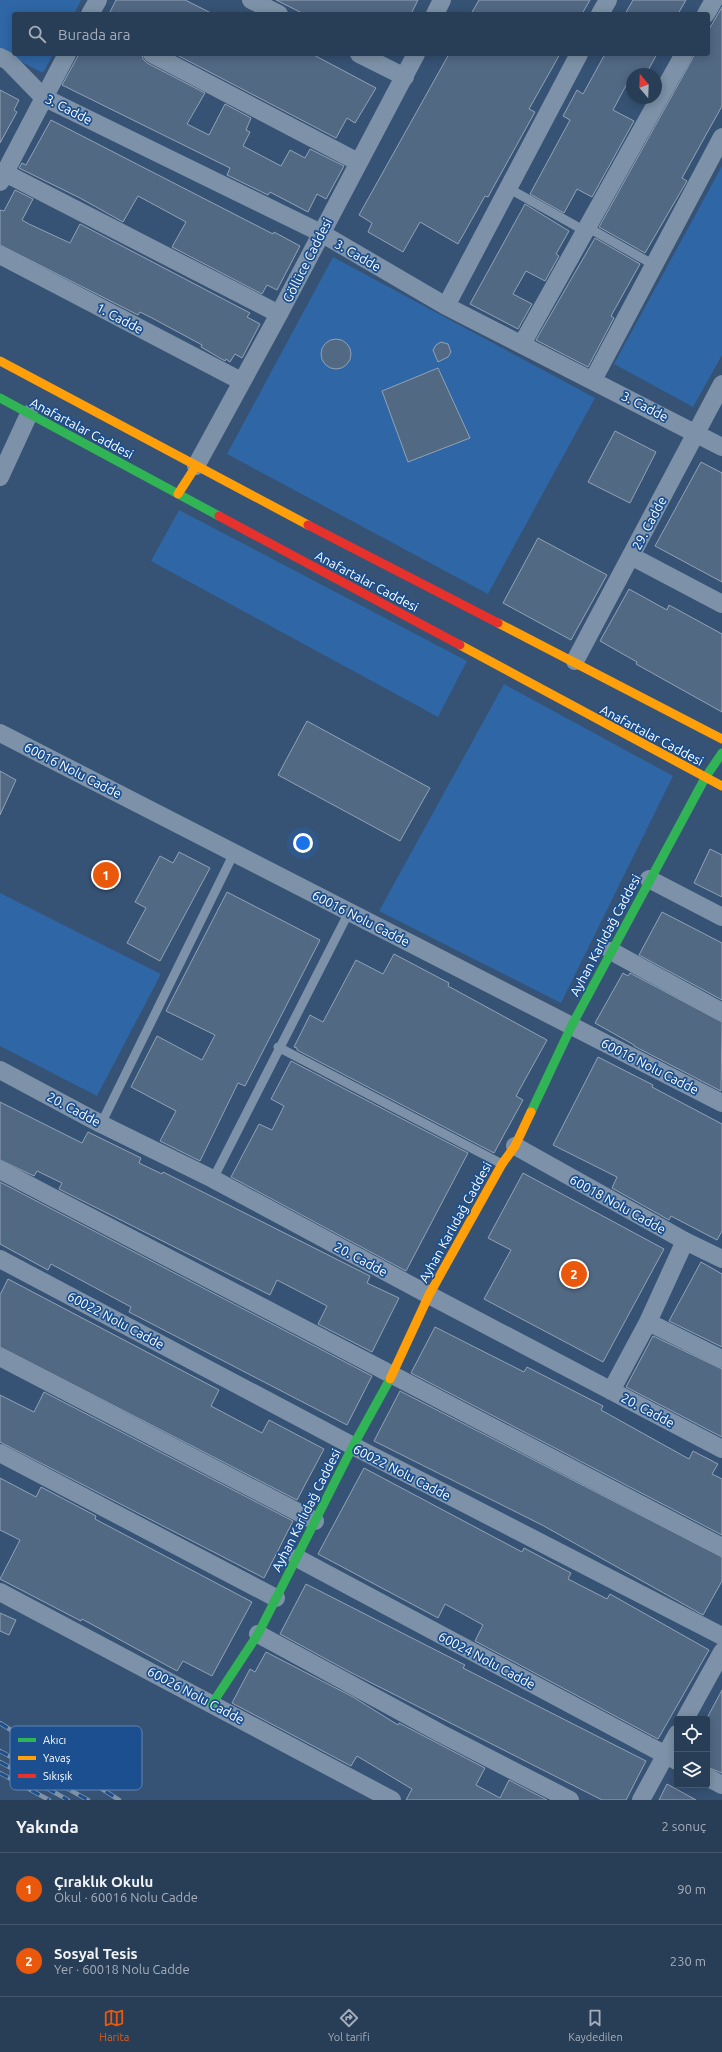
<!DOCTYPE html>
<html lang="tr">
<meta charset="utf-8">
<style>
body{margin:0;font-family:Ubuntu,sans-serif;background:#30455d;color:#f1f3f6}
.controls{position:absolute;right:12px;bottom:12px;display:grid;overflow:hidden;border-radius:4px;box-shadow:0 2px 10px #0003}
.controls button{width:36px;height:36px;display:grid;place-items:center;padding:0;border:0;border-bottom:1px solid #44576d;background:#283e57;color:#f1f3f6;font:20px sans-serif}
.compass{position:absolute;left:626px;top:68px;width:36px;height:36px;border-radius:50%;background:#283e57;box-shadow:0 2px 10px #0003;rotate:341deg}
.you{position:absolute;left:303px;top:843px;width:14px;height:14px;margin:-10px;border:3px solid #fff;border-radius:50%;background:#1a73e8;box-shadow:0 0 0 6px #1a73e833}
.badge{display:grid;place-items:center;width:26px;height:26px;border-radius:50%;background:#ea580c;color:#fff;font-size:13px;font-weight:700}
.pin{position:absolute;translate:-50% -50%;border:2px solid #fff;box-shadow:0 1px 4px #0006}
.list{margin:0;padding:0;list-style:none}
h2{display:flex;justify-content:space-between;align-items:center;height:52px;margin:0;padding:0 16px;font-size:17px}
h2 small{font-size:13px;font-weight:400;color:#a5aeba}
.list li{display:grid;grid-template-columns:26px 1fr auto;gap:12px;align-items:center;box-sizing:border-box;height:72px;padding:0 16px;border-top:1px solid #44576d}
.list b{display:block;font-size:15px;white-space:nowrap}
.list p{margin:0;font-size:13px;white-space:nowrap;color:#a5aeba}
.list em{font-size:13px;font-style:normal;color:#a5aeba}
.icon{flex:none;width:22px;height:22px;fill:none;stroke:currentColor;stroke-width:2;stroke-linecap:round;stroke-linejoin:round}
.map{position:relative;flex:none;width:722px;height:1800px;overflow:hidden}
.search{position:absolute;background:#283e57;box-shadow:0 2px 10px #0003;left:12px;right:12px;top:12px;height:44px;display:flex;align-items:center;gap:10px;box-sizing:border-box;padding:0 14px;border-radius:4px;color:#a5aeba;font-size:15px}
.sheet{height:196px;background:#283e57}
nav{display:flex;justify-content:space-around;align-items:center;box-sizing:border-box;height:56px;border-top:1px solid #44576d;background:#283e57;font-size:11px;color:#a5aeba}
nav a{display:grid;justify-items:center;gap:2px}
nav .on{color:#ea580c}
.map>svg:first-child{display:block}
.green{fill:#2f66a5}
.building{fill:#526984;stroke:#92a2b6}
.lines{fill:none;stroke-linecap:round;stroke-linejoin:round}
.lane{stroke:#7d92a8;stroke-width:9}
.street{stroke:#7d92a8;stroke-width:18}
.fast{stroke:#30b455;stroke-width:9}
.slow{stroke:#ff9f0a;stroke-width:9}
.jam{stroke:#e5322d;stroke-width:9}
.rail-casing{stroke:#7e92a7;stroke-width:4.5}
.rail{stroke:#1b4f8f;stroke-width:3;stroke-dasharray:9;stroke-linecap:butt}
.labels{text-anchor:middle;stroke-width:3.5;stroke-linejoin:round;paint-order:stroke}
.street-label{font-size:13px;fill:#fff;stroke:#1b4f8f}
.key{fill:#1b4f8f;stroke:#5f84b1;stroke-width:1}
.key-label{font-size:11px;fill:#fff}
</style>
<div class="map">
<svg width="722" height="1800" viewBox="0 0 722 1800">
<rect width="100%" height="100%" fill="#365274"/>
<!-- green -->
<path class="green" d="M 0,0 L 81,0 L 74,14 L 14,14 L 14,54 L 53,54 L 43,73 L 0,51 Z
M 722,166 L 722,355 L 693,407 L 614,364 Z
M 333,257 L 595,398 L 488,594 L 227,454 Z
M 179,510 L 467,661 L 438,717 L 151,561 Z
M 504,684 L 673,776 L 561,1003 L 379,911 Z
M 0,893 L 161,974 L 97,1096 L 0,1046 Z"/>
<!-- building -->
<path class="building" d="M 116,0 L 185,0 L 213,14 L 109,14 Z
M 276,0 L 418,0 L 411,14 L 304,14 Z
M 479,0 L 590,0 L 582,14 L 471,14 Z
M 633,0 L 686,0 L 678,14 L 625,14 Z
M 722,7 L 722,106 L 682,178 L 687,181 L 645,253 L 599,227 L 695,54 L 708,54 L 708,31 Z
M 79,54 L 142,54 L 143,59 L 147,63 L 205,93 L 187,124 L 209,135 L 225,104 L 251,118 L 246,130 L 250,132 L 243,146 L 281,166 L 290,150 L 305,158 L 310,149 L 344,166 L 326,199 L 317,194 L 308,212 L 270,192 L 268,195 L 227,175 L 230,168 L 62,85 Z
M 175,54 L 312,54 L 376,88 L 355,123 L 347,118 L 336,138 Z
M 449,54 L 560,54 L 529,109 L 535,112 L 488,197 L 485,196 L 458,244 L 420,222 L 403,252 L 368,232 L 372,223 L 359,215 Z
M 605,54 L 657,54 L 646,74 L 632,74 L 613,110 L 634,121 L 592,197 L 577,189 L 564,213 L 530,194 L 570,120 L 563,116 L 577,90 L 583,94 Z
M 0,90 L 19,100 L 14,110 L 17,112 L 0,143 Z
M 51,120 L 273,234 L 274,232 L 300,246 L 277,290 L 267,285 L 262,294 L 172,247 L 186,222 L 138,196 L 123,222 L 80,198 L 19,168 L 22,163 L 26,165 Z
M 15,190 L 33,199 L 22,220 L 29,224 L 70,243 L 80,224 L 250,313 L 247,317 L 260,324 L 242,358 L 235,354 L 230,362 L 226,359 L 225,361 L 201,347 L 202,345 L 152,318 L 140,312 L 138,315 L 0,245 L 0,210 L 4,211 Z
M 525,204 L 569,231 L 556,254 L 559,256 L 545,281 L 526,271 L 513,294 L 532,304 L 518,329 L 470,304 Z
M 595,238 L 640,264 L 611,316 L 614,318 L 588,367 L 536,340 Z
M321 354a15 15 0 1 1 30 0a15 15 0 1 1-30 0Z
M 441,342 L 448,344 L 451,352 L 448,357 L 438,362 L 433,350 L 436,345 Z
M 438,368 L 470,438 L 408,462 L 382,391 Z
M 615,431 L 656,452 L 630,503 L 588,482 Z
M 701,462 L 722,473 L 722,582 L 655,546 Z
M 538,538 L 607,575 L 571,640 L 503,603 Z
M 629,589 L 667,610 L 669,605 L 722,634 L 722,712 L 636,664 L 637,662 L 600,641 Z
M 307,721 L 430,788 L 400,841 L 278,775 Z
M 0,771 L 16,780 L 0,815 Z
M 710,849 L 722,855 L 722,897 L 694,883 Z
M 179,852 L 210,868 L 160,961 L 127,943 L 146,908 L 135,902 L 160,856 L 173,863 Z
M 227,892 L 320,940 L 245,1086 L 238,1083 L 200,1161 L 160,1141 L 176,1111 L 131,1087 L 157,1036 L 202,1060 L 215,1035 L 166,1011 Z
M 662,912 L 722,943 L 722,1000 L 639,955 Z
M 394,954 L 449,983 L 448,986 L 547,1040 L 516,1096 L 523,1100 L 494,1153 L 297,1050 L 297,1048 L 294,1047 L 310,1015 L 323,1022 L 356,960 L 383,974 Z
M 623,973 L 628,976 L 630,973 L 722,1022 L 721,1091 L 634,1046 L 634,1045 L 595,1023 Z
M 598,1057 L 653,1085 L 652,1087 L 722,1124 L 722,1231 L 717,1240 L 671,1216 L 669,1220 L 612,1188 L 617,1177 L 553,1145 Z
M 291,1061 L 468,1153 L 406,1271 L 231,1177 L 259,1124 L 272,1130 L 284,1106 L 271,1099 Z
M 0,1102 L 82,1143 L 88,1132 L 141,1158 L 139,1163 L 162,1174 L 163,1172 L 370,1276 L 367,1283 L 399,1298 L 372,1352 L 318,1324 L 327,1306 L 277,1280 L 270,1295 L 59,1189 L 62,1183 L 37,1171 L 34,1176 L 0,1160 Z
M 523,1173 L 664,1249 L 603,1362 L 484,1299 L 511,1250 L 488,1238 Z
M 0,1182 L 372,1376 L 347,1425 L 129,1312 L 131,1307 L 51,1264 L 48,1270 L 0,1244 Z
M 701,1262 L 722,1274 L 722,1347 L 669,1321 Z
M 8,1279 L 219,1390 L 211,1406 L 262,1433 L 269,1420 L 324,1449 L 297,1500 L 0,1347 L 0,1295 Z
M 435,1327 L 524,1372 L 527,1367 L 603,1406 L 601,1410 L 689,1459 L 693,1451 L 718,1464 L 712,1474 L 722,1479 L 722,1535 L 411,1373 Z
M 653,1336 L 722,1369 L 722,1437 L 626,1387 Z
M 400,1391 L 722,1557 L 722,1581 L 703,1615 L 542,1525 L 374,1441 Z
M 44,1392 L 293,1521 L 264,1578 L 0,1442 L 0,1395 L 34,1412 Z
M 364,1468 L 522,1552 L 524,1548 L 571,1573 L 568,1579 L 607,1599 L 610,1594 L 709,1650 L 658,1739 L 475,1641 L 483,1625 L 445,1604 L 438,1618 L 318,1554 Z
M 0,1478 L 36,1497 L 41,1487 L 96,1516 L 95,1519 L 252,1602 L 212,1676 L 183,1661 L 177,1671 L 82,1619 L 81,1621 L 0,1579 L 20,1540 L 0,1530 Z
M 306,1584 L 465,1665 L 463,1668 L 646,1761 L 626,1800 L 602,1800 L 348,1671 L 280,1634 Z
M 0,1613 L 16,1620 L 9,1635 L 0,1631 Z
M 266,1652 L 353,1697 L 398,1725 L 399,1723 L 485,1768 L 476,1785 L 500,1798 L 509,1780 L 547,1800 L 406,1800 L 412,1789 L 357,1756 L 351,1766 L 232,1703 L 250,1669 L 255,1672 Z
M 722,1690 L 722,1773 L 707,1767 L 707,1718 Z
M 667,1784 L 696,1800 L 659,1800 Z"/>
<g class="lines">
<!-- lane -->
<path class="lane" d="M 508,188 L 585,231
M 587,227 L 654,265
M 278,1047 L 502,1164
M 101,1124 L 234,853
M 213,1179 L 349,912"/>
<!-- street -->
<path class="street" d="M 251,0 L 279,14
M 90,14 L 98,0
M 435,14 L 442,0
M 600,14 L 608,0
M 706,14 L 714,0
M 152,54 L 358,162
M 359,54 L 405,77
M 0,57 L 8,61 L 43,97 L 321,233 L 446,306 L 722,447
M 5,173 L 279,314
M 0,182 L 67,54
M 0,255 L 241,381
M 446,306 L 579,54
M 522,344 L 684,54
M 593,380 L 722,137
M 196,466 L 279,314 L 416,54
M 0,477 L 29,414
M 631,556 L 722,604
M 575,661 L 722,384
M 0,733 L 722,1103
M 649,879 L 722,917
M 611,951 L 722,1012
M 0,1070 L 101,1124 L 213,1179 L 429,1295 L 722,1449
M 515,1146 L 685,1241 L 722,1259
M 0,1170 L 722,1547
M 0,1259 L 353,1446 L 722,1636
M 648,1322 L 722,1359
M 0,1357 L 315,1521
M 611,1391 L 648,1322 L 685,1241
M 0,1453 L 276,1598
M 297,1558 L 677,1761
M 0,1592 L 392,1800
M 258,1634 L 440,1733 L 570,1800
M 685,1719 L 722,1652
M 707,1777 L 722,1785
M 641,1800 L 677,1734"/>
<!-- fast -->
<path class="fast" d="M 0,398 L 219,516
M 531,1112 L 572,1025 L 705,778 L 722,753
M 212,1704 L 258,1634 L 353,1446 L 390,1379"/>
<!-- slow -->
<path class="slow" d="M 0,361 L 308,525
M 178,494 L 196,466
M 498,623 L 722,739
M 460,645 L 722,786
M 390,1379 L 429,1295 L 502,1164 L 515,1146 L 531,1112"/>
<!-- jam -->
<path class="jam" d="M 219,516 L 460,645
M 308,525 L 498,623"/>
<!-- rail casing -->
<g class="rail-casing">
<path id="rail" d="M 0,1723 L 119,1800
M 0,1751 L 88,1800
M 0,1762 L 68,1800
M 0,1773 L 49,1800"/>
</g>
<!-- rail -->
<use href="#rail" class="rail"/>
</g>
<g class="labels">
<!-- street labels -->
<g class="street-label">
<text transform="translate(69 109) rotate(27)" y="5">3. Cadde</text>
<text transform="translate(358 255) rotate(30)" y="5">3. Cadde</text>
<text transform="translate(307 260) rotate(-63)" y="5">Göllüce Caddesi</text>
<text transform="translate(120 318) rotate(28)" y="5">1. Cadde</text>
<text transform="translate(645 406) rotate(27)" y="5">3. Cadde</text>
<text transform="translate(82 428) rotate(28)" y="5">Anafartalar Caddesi</text>
<text transform="translate(649 523) rotate(-62)" y="5">29. Cadde</text>
<text transform="translate(367 581) rotate(28)" y="5">Anafartalar Caddesi</text>
<text transform="translate(652 735) rotate(28)" y="5">Anafartalar Caddesi</text>
<text transform="translate(73 770) rotate(27)" y="5">60016 Nolu Cadde</text>
<text transform="translate(361 918) rotate(27)" y="5">60016 Nolu Cadde</text>
<text transform="translate(605 935) rotate(-62)" y="5">Ayhan Karlıdağ Caddesi</text>
<text transform="translate(650 1066) rotate(27)" y="5">60016 Nolu Cadde</text>
<text transform="translate(74 1109) rotate(28)" y="5">20. Cadde</text>
<text transform="translate(618 1204) rotate(29)" y="5">60018 Nolu Cadde</text>
<text transform="translate(455 1222) rotate(-61)" y="5">Ayhan Karlıdağ Caddesi</text>
<text transform="translate(361 1259) rotate(28)" y="5">20. Cadde</text>
<text transform="translate(116 1320) rotate(28)" y="5">60022 Nolu Cadde</text>
<text transform="translate(648 1410) rotate(28)" y="5">20. Cadde</text>
<text transform="translate(402 1472) rotate(27)" y="5">60022 Nolu Cadde</text>
<text transform="translate(306 1510) rotate(-63)" y="5">Ayhan Karlıdağ Caddesi</text>
<text transform="translate(487 1660) rotate(28)" y="5">60024 Nolu Cadde</text>
<text transform="translate(196 1695) rotate(28)" y="5">60026 Nolu Cadde</text>
</g>
</g>
<!-- legend -->
<rect x="10" y="1726" width="132" height="64" rx="6" class="key"/>
<rect x="18" y="1738" width="18" height="4" fill="#30b455"/>
<rect x="18" y="1756" width="18" height="4" fill="#ff9f0a"/>
<rect x="18" y="1774" width="18" height="4" fill="#e5322d"/>
<g class="key-label">
<text x="43" y="1744">Akıcı</text>
<text x="43" y="1762">Yavaş</text>
<text x="43" y="1780">Sıkışık</text>
</g>
</svg>
<div class="controls">
<button><svg class="icon" aria-label="locate" viewBox="0 0 24 24"><circle cx="12" cy="12" r="6"/><path d="M12 2v4M12 18v4M2 12h4M18 12h4"/></svg></button>
<button><svg class="icon" aria-label="layers" viewBox="0 0 24 24"><path d="M12 4l9 5-9 5-9-5zM3 14l9 5 9-5"/></svg></button>
</div>
<svg class="compass" viewBox="-18 -18 36 36"><path d="M0-13l5 13h-10z" fill="#e53935"/><path d="M0 13l5-13h-10z" fill="#a5aeba"/></svg>
<div class="you"></div>
<div class="pin badge" style="left:106px;top:875px">1</div>
<div class="pin badge" style="left:574px;top:1274px">2</div>
<div class="search"><svg class="icon" aria-label="search" viewBox="0 0 24 24"><circle cx="10" cy="10" r="6"/><path d="M15 15l6 6"/></svg>Burada ara</div>
</div>
<section class="sheet">
<h2>Yakında<small>2 sonuç</small></h2>
<ul class="list">
<li><span class="badge">1</span><div><b>Çıraklık Okulu</b><p>Okul · 60016 Nolu Cadde</p></div><em>90 m</em></li>
<li><span class="badge">2</span><div><b>Sosyal Tesis</b><p>Yer · 60018 Nolu Cadde</p></div><em>230 m</em></li>
</ul>
</section>
<nav>
<a class="on"><svg class="icon" aria-label="map" viewBox="0 0 24 24"><path d="M3 6l6-2 6 2 6-2v14l-6 2-6-2-6 2zM9 4v14M15 6v14"/></svg>Harita</a>
<a><svg class="icon" aria-label="directions" viewBox="0 0 24 24"><path d="M12 3l9 9-9 9-9-9zM9 14v-3h6M13 9l2 2-2 2"/></svg>Yol tarifi</a>
<a><svg class="icon" aria-label="saved" viewBox="0 0 24 24"><path d="M7 4h10v16l-5-4-5 4z"/></svg>Kaydedilen</a>
</nav>
